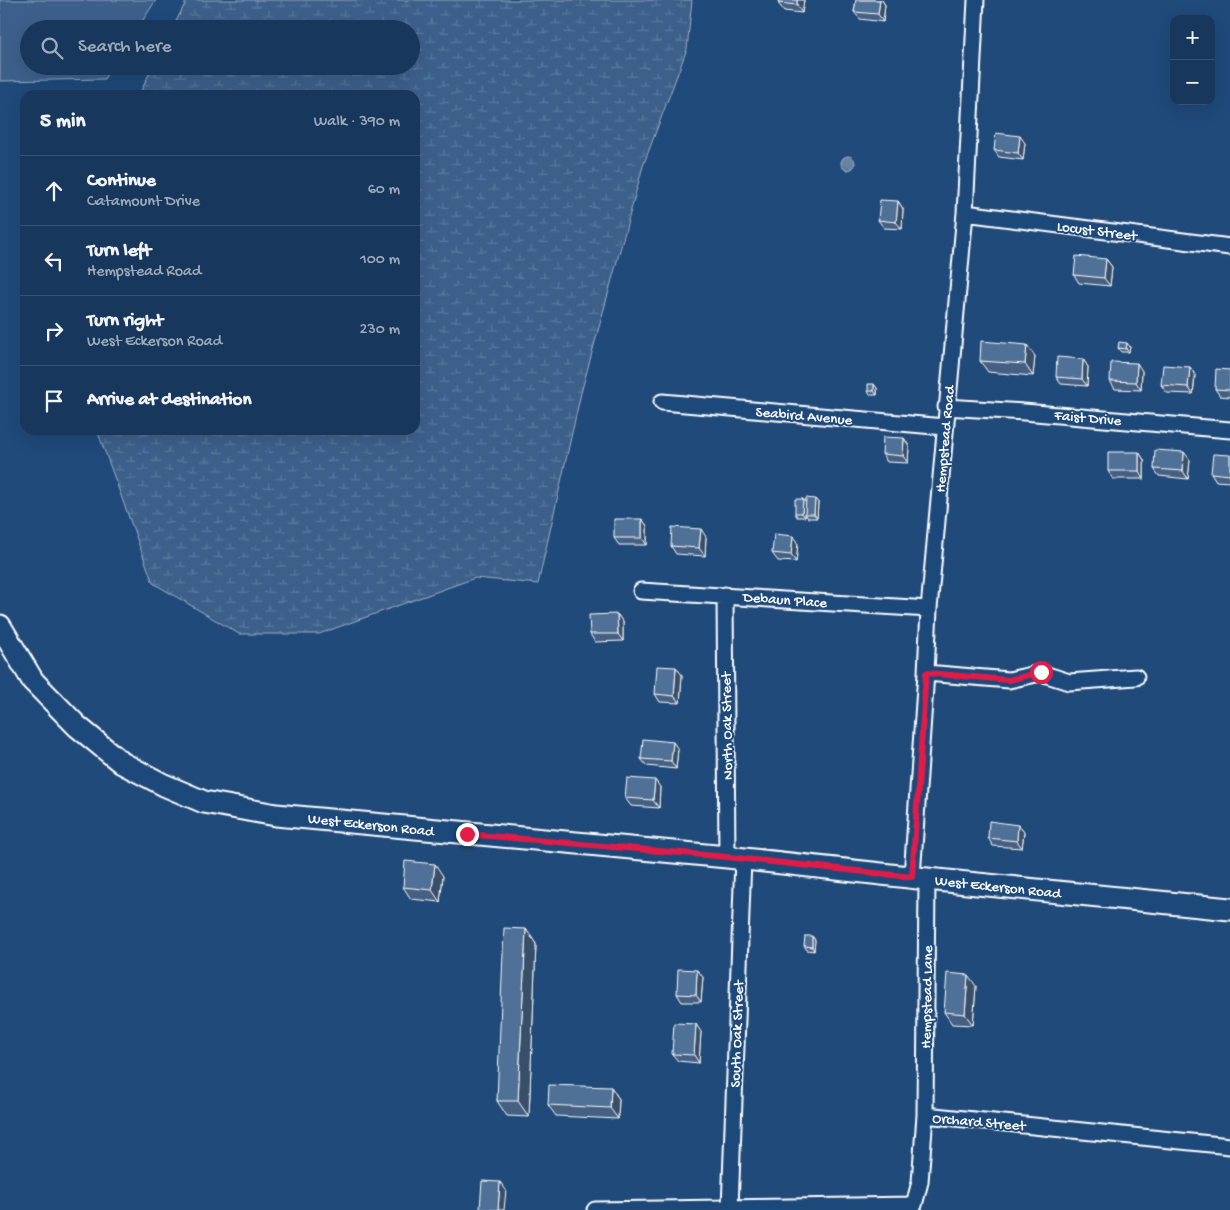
<!DOCTYPE html>
<meta charset="utf-8">
<style>
body{margin:0;font-family:"Gochi Hand",sans-serif;background:#203f62;color:#f1f3f6}
.controls{position:absolute;right:15px;top:15px;display:grid;overflow:hidden;border-radius:10px;box-shadow:0 5px 20px #0002}
.controls button{width:45px;height:45px;display:grid;place-items:center;padding:0;border:0;border-bottom:1px solid #365272;background:#17385c;color:#f1f3f6;font:25px sans-serif}
.stop{position:absolute;width:15px;height:15px;margin:-11px;border:4px solid #e11d48;border-radius:50%;background:#fff}
.stop.end{background:#e11d48;border-color:#fff;box-shadow:0 1px 5px #0008}
.list{margin:0;padding:0;list-style:none}
h2{display:flex;justify-content:space-between;align-items:center;height:65px;margin:0;padding:0 20px;font-size:21px}
h2 small{font-size:16px;font-weight:400;color:#9eacbb}
.list li{display:grid;grid-template-columns:32px 1fr auto;gap:15px;align-items:center;box-sizing:border-box;height:70px;padding:0 20px;border-top:1px solid #365272}
.list b{display:block;font-size:19px;white-space:nowrap}
.list p{margin:0;font-size:16px;white-space:nowrap;color:#9eacbb}
.list em{font-size:16px;font-style:normal;color:#9eacbb}
.icon{flex:none;width:28px;height:28px;fill:none;stroke:currentColor;stroke-width:2;stroke-linecap:round;stroke-linejoin:round}
.map{position:relative;flex:none;width:1230px;height:1210px;overflow:hidden}
.search{position:absolute;background:#17385c;box-shadow:0 5px 20px #0002;left:20px;top:20px;width:400px;height:55px;display:flex;align-items:center;gap:12px;box-sizing:border-box;padding:0 18px;border-radius:28px;color:#9eacbb;font-size:19px}
.panel{position:absolute;background:#17385c;box-shadow:0 5px 20px #0002;left:20px;top:90px;width:400px;height:345px;border-radius:15px}
.map>svg:first-child{display:block}
.grass{fill:#3c618b;stroke:#9eb0c5}
.wetland{fill:url(#wetland-marsh);stroke:#9eb0c5}
.water{fill:url(#water-waves);stroke:#a3b5c8}
.lines{fill:none;stroke-linecap:round;stroke-linejoin:round}
.street-casing{stroke:#fff;stroke-width:19}
.secondary-casing{stroke:#fff;stroke-width:25}
.street{stroke:#1f4a7a;stroke-width:15}
.secondary{stroke:#1f4a7a;stroke-width:21}
.wall{fill:#456182;stroke:#fff}
.shaded-wall{fill:#384f6a;stroke:#fff}
.building{fill:#507197;stroke:#fff}
.route{stroke:#e11d48;stroke-width:6}
.labels{text-anchor:middle;stroke-width:4;stroke-linejoin:round;paint-order:stroke}
.street-label{font-size:15px;fill:#fff;stroke:#1f4a7a}
</style>
<div class="map">
<svg width="1230" height="1210" viewBox="0 0 1230 1210">
<defs>
<pattern id="wetland-marsh" width="20" height="14" patternUnits="userSpaceOnUse" patternTransform="scale(1.25)"><rect width="20" height="14" fill="#3c618b"/><path d="M1 5h8M5 5V1M11 12h8M15 12V8" fill="none" stroke="#59799c"/></pattern>
<pattern id="water-waves" width="16" height="10" patternUnits="userSpaceOnUse" patternTransform="scale(1.25)"><rect width="16" height="10" fill="#6583a4"/><path d="M0 5q4-4 8 0t8 0" fill="none" stroke="#5b6d81"/></pattern>
</defs>
<rect width="100%" height="100%" fill="#1f4a7a"/>
<filter id="ink" filterUnits="userSpaceOnUse"><feTurbulence type="fractalNoise" baseFrequency=".02" numOctaves="2"/><feDisplacementMap in="SourceGraphic" scale="10" xChannelSelector="R" yChannelSelector="G"/><feConvolveMatrix kernelMatrix="1 2 1 2 8 2 1 2 1" color-interpolation-filters="sRGB"/></filter>
<g filter="url(#ink)">
<!-- grass -->
<path class="grass" d="M 0,0 L 156,0 L 137,29 L 29,29 L 29,66 L 112,66 L 104,79 L 0,81 Z"/>
<!-- wetland -->
<path class="wetland" d="M 187,0 L 692,0 L 687,49 L 643,166 L 581,393 L 538,584 L 475,578 L 319,634 L 239,634 L 153,583 L 97,430 L 415,430 L 415,95 L 139,95 L 153,66 L 411,66 L 411,29 L 172,29 Z"/>
<!-- water -->
<path class="water" d="M841 163a7 7 0 1 1 14 0a7 7 0 1 1-14 0Z"/>
<g class="lines">
<!-- street casing -->
<g class="street-casing">
<path id="street" d="M 965,213 L 1230,247
M 662,402 L 945,427
M 946,407 L 1024,412 L 1230,430
M 641,591 L 929,609
M 725,595 L 727,857
M 926,673 L 1009,680 L 1041,673 L 1069,682 L 1136,677
M 912,877 L 926,673 L 929,609 L 965,213 L 976,0
M 925,1115 L 1230,1146
M 730,1208 L 743,859
M 595,1210 L 914,1205 L 920,1182 L 925,1115 L 927,879"/>
</g>
<!-- secondary casing -->
<g class="secondary-casing">
<path id="secondary" d="M 0,626 L 33,681 L 77,726 L 122,763 L 164,785 L 204,802 L 276,815 L 727,857 L 927,879 L 1230,909"/>
</g>
<!-- street -->
<use href="#street" class="street"/>
<!-- secondary -->
<use href="#secondary" class="secondary"/>
</g>
<!-- wall -->
<path class="wall" d="M 804,0 L 802,13 L 784,11 L 778,3 Z
M 856,0 L 882,0 L 885,5 L 883,22 L 860,19 L 854,12 Z
M 1025,143 L 1023,160 L 999,157 L 994,150 Z
M 898,201 L 903,209 L 902,229 L 884,228 L 878,220 Z
M 1106,259 L 1112,267 L 1110,286 L 1079,283 L 1074,275 Z
M 1130,347 L 1129,352 L 1121,352 L 1118,348 Z
M 1035,356 L 1033,376 L 988,372 L 980,361 Z
M 1083,359 L 1088,367 L 1087,386 L 1061,384 L 1056,377 Z
M 1190,367 L 1195,375 L 1193,394 L 1167,393 L 1161,385 Z
M 1230,370 L 1230,397 L 1220,396 L 1215,389 Z
M 1142,371 L 1141,390 L 1115,389 L 1110,381 Z
M 877,388 L 877,395 L 870,395 L 868,391 Z
M 904,438 L 909,446 L 908,463 L 887,462 L 882,454 Z
M 1139,452 L 1144,460 L 1144,479 L 1113,479 L 1108,471 Z
M 1230,455 L 1230,482 L 1216,481 L 1211,473 Z
M 1190,460 L 1188,479 L 1159,476 L 1154,469 Z
M 803,499 L 806,503 L 805,517 L 797,517 L 795,513 Z
M 815,499 L 818,502 L 817,518 L 808,518 L 805,514 Z
M 642,519 L 647,526 L 647,545 L 619,545 L 614,538 Z
M 706,537 L 705,556 L 676,554 L 671,546 Z
M 798,544 L 796,562 L 778,561 L 772,553 Z
M 617,614 L 623,622 L 623,641 L 595,642 L 590,634 Z
M 682,675 L 680,703 L 660,702 L 655,694 Z
M 678,749 L 676,769 L 647,766 L 641,759 Z
M 660,787 L 659,808 L 631,806 L 625,798 Z
M 1018,825 L 1024,832 L 1022,848 L 993,846 L 988,838 Z
M 443,876 L 440,902 L 411,899 L 403,887 Z
M 526,929 L 536,944 L 529,1117 L 507,1116 L 497,1101 Z
M 812,936 L 815,940 L 814,951 L 807,950 L 804,946 Z
M 703,977 L 701,1002 L 682,1002 L 677,994 Z
M 976,986 L 973,1025 L 952,1024 L 944,1012 Z
M 701,1032 L 699,1063 L 678,1061 L 672,1054 Z
M 611,1087 L 619,1099 L 618,1119 L 556,1116 L 548,1105 Z"/>
<!-- shaded-wall -->
<path class="shaded-wall" d="M 797,0 L 804,0 L 802,13 L 797,5 Z
M 880,0 L 882,0 L 885,5 L 883,22 L 878,14 Z
M 1020,136 L 1025,143 L 1023,160 L 1018,153 Z
M 898,201 L 903,209 L 902,229 L 896,222 Z
M 1106,259 L 1112,267 L 1110,286 L 1104,278 Z
M 1127,343 L 1130,347 L 1129,352 L 1126,349 Z
M 1027,345 L 1035,356 L 1033,376 L 1025,364 Z
M 1083,359 L 1088,367 L 1087,386 L 1082,379 Z
M 1137,363 L 1142,371 L 1141,390 L 1136,382 Z
M 1190,367 L 1195,375 L 1193,394 L 1188,387 Z
M 874,384 L 877,388 L 877,395 L 874,391 Z
M 904,438 L 909,446 L 908,463 L 903,456 Z
M 1139,452 L 1144,460 L 1144,479 L 1139,471 Z
M 1184,452 L 1190,460 L 1188,479 L 1183,471 Z
M 803,499 L 806,503 L 805,517 L 802,513 Z
M 815,499 L 818,502 L 817,518 L 814,514 Z
M 642,519 L 647,526 L 647,545 L 642,538 Z
M 701,529 L 706,537 L 705,556 L 699,548 Z
M 793,536 L 798,544 L 796,562 L 791,555 Z
M 617,614 L 623,622 L 623,641 L 618,634 Z
M 676,667 L 682,675 L 680,703 L 674,696 Z
M 673,742 L 678,749 L 676,769 L 671,761 Z
M 655,780 L 660,787 L 659,808 L 653,800 Z
M 1018,825 L 1024,832 L 1022,848 L 1017,841 Z
M 435,864 L 443,876 L 440,902 L 432,890 Z
M 526,929 L 536,944 L 529,1117 L 518,1101 Z
M 812,936 L 815,940 L 814,951 L 812,947 Z
M 697,970 L 703,977 L 701,1002 L 696,995 Z
M 968,975 L 976,986 L 973,1025 L 965,1014 Z
M 696,1024 L 701,1032 L 699,1063 L 694,1055 Z
M 611,1087 L 619,1099 L 618,1119 L 610,1108 Z
M 500,1182 L 506,1190 L 504,1210 L 498,1210 Z"/>
<!-- building -->
<path class="building" d="M 779,0 L 797,0 L 797,5 L 778,3 Z
M 856,0 L 880,0 L 878,14 L 854,12 Z
M 996,133 L 1020,136 L 1018,153 L 994,150 Z
M 880,200 L 898,201 L 896,222 L 878,220 Z
M 1076,256 L 1106,259 L 1104,278 L 1074,275 Z
M 981,341 L 1027,345 L 1025,364 L 980,361 Z
M 1119,342 L 1127,343 L 1126,349 L 1118,348 Z
M 1057,357 L 1083,359 L 1082,379 L 1056,377 Z
M 1111,362 L 1137,363 L 1136,382 L 1110,381 Z
M 1163,365 L 1190,367 L 1188,387 L 1161,385 Z
M 1216,369 L 1230,370 L 1230,390 L 1215,389 Z
M 868,384 L 874,384 L 874,391 L 868,391 Z
M 883,437 L 904,438 L 903,456 L 882,454 Z
M 1155,450 L 1184,452 L 1183,471 L 1154,469 Z
M 1108,452 L 1139,452 L 1139,471 L 1108,471 Z
M 1213,454 L 1230,455 L 1230,475 L 1211,473 Z
M 806,498 L 815,499 L 814,514 L 805,514 Z
M 795,499 L 803,499 L 802,513 L 795,513 Z
M 614,519 L 642,519 L 642,538 L 614,538 Z
M 672,527 L 701,529 L 699,548 L 671,546 Z
M 774,534 L 793,536 L 791,555 L 772,553 Z
M 617,614 L 618,634 L 590,634 L 589,615 Z
M 657,666 L 676,667 L 674,696 L 655,694 Z
M 643,739 L 673,742 L 671,761 L 641,759 Z
M 627,778 L 655,780 L 653,800 L 625,798 Z
M 989,821 L 1018,825 L 1017,841 L 988,838 Z
M 405,861 L 435,864 L 432,890 L 403,887 Z
M 504,928 L 526,929 L 518,1101 L 497,1101 Z
M 805,936 L 812,936 L 812,947 L 804,946 Z
M 678,969 L 697,970 L 696,995 L 677,994 Z
M 947,973 L 968,975 L 965,1014 L 944,1012 Z
M 674,1023 L 696,1024 L 694,1055 L 672,1054 Z
M 549,1085 L 611,1087 L 610,1108 L 548,1105 Z
M 482,1181 L 500,1182 L 498,1210 L 480,1209 Z"/>
</g>
<g class="lines" filter="url(#ink)">
<!-- route -->
<path class="route" d="M 467,834 L 727,857 L 912,877 L 926,673 L 1009,680 L 1041,672"/>
</g>
<g class="labels">
<!-- street labels -->
<g class="street-label">
<text transform="translate(1097 230) rotate(7)" y="5">Locust Street</text>
<text transform="translate(804 415) rotate(5)" y="5">Seabird Avenue</text>
<text transform="translate(1088 417) rotate(5)" y="5">Faist Drive</text>
<text transform="translate(944 439) rotate(-85)" y="5">Hempstead Road</text>
<text transform="translate(785 599) rotate(4)" y="5">Debaun Place</text>
<text transform="translate(726 726) rotate(-91)" y="5">North Oak Street</text>
<text transform="translate(371 824) rotate(6)" y="5">West Eckerson Road</text>
<text transform="translate(998 886) rotate(6)" y="5">West Eckerson Road</text>
<text transform="translate(926 997) rotate(-89)" y="5">Hempstead Lane</text>
<text transform="translate(736 1034) rotate(-88)" y="5">South Oak Street</text>
<text transform="translate(979 1121) rotate(5)" y="5">Orchard Street</text>
</g>
</g>
</svg>
<div class="controls">
<button>+</button>
<button>−</button>
</div>
<div class="stop" style="left:1041px;top:672px"></div>
<div class="stop end" style="left:467px;top:834px"></div>
<div class="search"><svg class="icon" aria-label="search" viewBox="0 0 24 24"><circle cx="10" cy="10" r="6"/><path d="M15 15l6 6"/></svg>Search here</div>
<section class="panel">
<h2>5 min<small>Walk · 390 m</small></h2>
<ul class="list">
<li><svg class="icon" aria-label="ahead" viewBox="0 0 24 24"><path d="M12 20V5M6 11l6-6 6 6"/></svg><div><b>Continue</b><p>Catamount Drive</p></div><em>60 m</em></li>
<li><svg class="icon" aria-label="left" viewBox="0 0 24 24"><path d="M17 20v-9H6M10 6l-5 5 5 5"/></svg><div><b>Turn left</b><p>Hempstead Road</p></div><em>100 m</em></li>
<li><svg class="icon" aria-label="right" viewBox="0 0 24 24"><path d="M7 20v-9h11M14 6l5 5-5 5"/></svg><div><b>Turn right</b><p>West Eckerson Road</p></div><em>230 m</em></li>
<li><svg class="icon" aria-label="arrive" viewBox="0 0 24 24"><path d="M6 21V4h12l-3 4 3 4H6"/></svg><div><b>Arrive at destination</b></div></li>
</ul>
</section>
</div>
